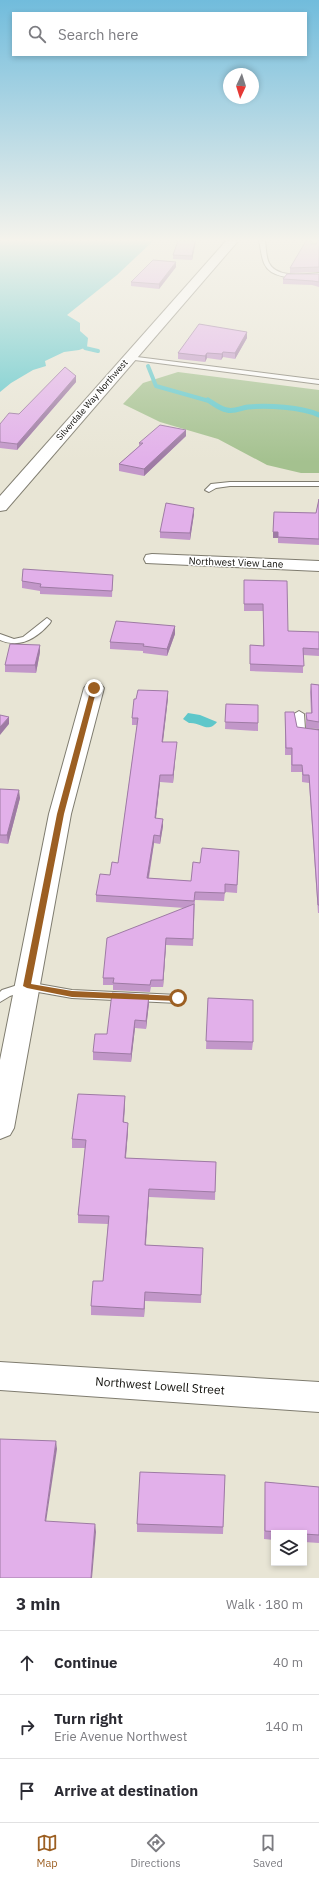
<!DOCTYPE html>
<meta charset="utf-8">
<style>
body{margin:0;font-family:"IBM Plex Sans",sans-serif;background:#f7f7f7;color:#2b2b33}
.controls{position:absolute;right:12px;bottom:12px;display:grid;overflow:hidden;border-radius:0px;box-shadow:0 2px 6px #0003}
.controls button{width:36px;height:36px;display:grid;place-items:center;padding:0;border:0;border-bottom:1px solid #e1e1e2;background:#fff;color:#2b2b33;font:20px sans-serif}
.compass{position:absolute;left:223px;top:68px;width:36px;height:36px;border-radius:50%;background:#fff;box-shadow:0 2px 6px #0003;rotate:184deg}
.stop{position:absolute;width:12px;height:12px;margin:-9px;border:3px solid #9c5f22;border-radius:50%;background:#fff}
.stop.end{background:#9c5f22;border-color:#fff;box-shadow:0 1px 4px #0008}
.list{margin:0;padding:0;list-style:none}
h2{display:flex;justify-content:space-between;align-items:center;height:52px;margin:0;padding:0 16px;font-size:17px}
h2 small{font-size:13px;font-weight:400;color:#7c7c81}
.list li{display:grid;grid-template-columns:26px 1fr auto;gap:12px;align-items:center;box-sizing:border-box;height:64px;padding:0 16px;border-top:1px solid #e1e1e2}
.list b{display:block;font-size:15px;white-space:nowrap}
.list p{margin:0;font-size:13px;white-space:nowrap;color:#7c7c81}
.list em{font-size:13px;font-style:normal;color:#7c7c81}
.icon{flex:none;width:22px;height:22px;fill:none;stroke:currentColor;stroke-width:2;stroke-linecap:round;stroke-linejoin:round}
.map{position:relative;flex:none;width:319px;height:1578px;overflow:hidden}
.search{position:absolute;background:#fff;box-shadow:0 2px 6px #0003;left:12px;right:12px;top:12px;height:44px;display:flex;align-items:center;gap:10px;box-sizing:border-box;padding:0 14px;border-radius:0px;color:#7c7c81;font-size:15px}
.sheet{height:244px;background:#fff}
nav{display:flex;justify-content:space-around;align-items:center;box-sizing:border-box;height:56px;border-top:1px solid #e1e1e2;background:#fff;font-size:11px;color:#7c7c81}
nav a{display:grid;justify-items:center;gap:2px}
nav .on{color:#9c5f22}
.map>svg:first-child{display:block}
.green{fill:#a4c18f}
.water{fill:#5ec7ca}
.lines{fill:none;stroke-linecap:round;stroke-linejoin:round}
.stream-far1{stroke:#5ec7ca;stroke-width:4}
.stream{stroke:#5ec7ca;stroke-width:5}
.service-casing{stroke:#7f7c6f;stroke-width:2}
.minor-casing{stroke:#7f7c6f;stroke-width:2}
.secondary-casing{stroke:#7f7c6f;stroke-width:2}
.service{fill:#fff;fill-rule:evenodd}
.minor{fill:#fff;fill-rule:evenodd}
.secondary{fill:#fff;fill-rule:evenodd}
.wall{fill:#c297c9}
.shaded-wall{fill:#9e7ba4}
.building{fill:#e2b0ea;stroke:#9e7ba4}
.route{fill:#9c5f22}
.labels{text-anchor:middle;stroke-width:3;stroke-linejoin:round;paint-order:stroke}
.far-street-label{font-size:9px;fill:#0e0d08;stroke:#fff}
.street-label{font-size:10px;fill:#0e0d08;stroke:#fff}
.near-street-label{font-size:12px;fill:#0e0d08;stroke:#fff}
</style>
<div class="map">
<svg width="319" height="1578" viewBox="0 0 319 1578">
<rect width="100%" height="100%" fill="#e8e5d5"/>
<!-- green -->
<path class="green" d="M 178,372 L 319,390 L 319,473 L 301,473 L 267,465 L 218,439 L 160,422 L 123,404 L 143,383 Z"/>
<!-- water -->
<path class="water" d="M 0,241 L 153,241 L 117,275 L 67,315 L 80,323 L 80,331 L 88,338 L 87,347 L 79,350 L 64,352 L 45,361 L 46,366 L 33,370 L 11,383 L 0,392 Z
M 188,713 L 200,715 L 217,722 C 207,734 202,722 189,723 L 183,719 Z"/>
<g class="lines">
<!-- stream-far1 -->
<path class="stream-far1" d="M 85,348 L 98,351
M 148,366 L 156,386 L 209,401"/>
<!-- stream -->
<path class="stream" d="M 208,400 C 214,404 220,409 227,410 C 234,412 241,408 248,407 C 267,405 302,407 319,415"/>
<!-- service casing -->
<g class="service-casing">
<path id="service" d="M 259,241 L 265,241 C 266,248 266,257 269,263 C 277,279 305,274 319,273 L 319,277 C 303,277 272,282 264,263 C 261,256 261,248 259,241 Z
M 129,356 L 319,380 L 319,384 L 127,359 L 126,358 Z
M 230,482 L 319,482 L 319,486 L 230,486 L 216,488 L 209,492 L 205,490 L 211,484 Z
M 47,618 L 51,621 L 50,623 C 37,638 20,649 0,640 L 0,634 L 14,639 L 23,637 Z
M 299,711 L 304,714 L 305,729 L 319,730 L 319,736 L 298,733 L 294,714 Z
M 27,982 L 72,990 L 178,995 L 182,996 L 184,999 L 182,1002 L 178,1003 L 72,998 L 27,990 L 10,996 L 0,1002 L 0,992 L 2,990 Z"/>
</g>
<!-- minor casing -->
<g class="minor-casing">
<path id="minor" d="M 152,554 L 319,561 L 319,571 L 146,563 L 144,559 L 146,555 Z
M 94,682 L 101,684 L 104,688 L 71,814 L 14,1128 L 10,1135 L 0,1139 L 0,1060 L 49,814 L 84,688 L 87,684 Z
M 0,1362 L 319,1382 L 319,1412 L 0,1390 Z"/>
</g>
<!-- secondary casing -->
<g class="secondary-casing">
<path id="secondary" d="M 226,241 L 238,241 L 6,510 L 0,511 L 0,496 Z"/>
</g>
<!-- service -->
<use href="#service" class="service"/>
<!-- minor -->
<use href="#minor" class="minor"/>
<!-- secondary -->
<use href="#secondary" class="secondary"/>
</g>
<!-- wall -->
<path class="wall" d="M 196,241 L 192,260 L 173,259 L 173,255 Z
M 319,241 L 319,272 L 290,273 L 290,268 L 312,244 L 316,244 Z
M 176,267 L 159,289 L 131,286 L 131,282 Z
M 319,274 L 319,287 L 312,285 L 283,284 L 283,279 Z
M 247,332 L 247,338 L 235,359 L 223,357 L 221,360 L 207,358 L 205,362 L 178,359 L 178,353 Z
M 76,376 L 76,382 L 17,450 L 0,448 L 0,424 L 19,414 Z
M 186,430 L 186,436 L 144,476 L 119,471 L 119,464 L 139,446 L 139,443 Z
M 319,499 L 319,545 L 278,543 L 278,538 L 273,538 L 274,512 L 316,513 Z
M 194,514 L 190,540 L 160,538 L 160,532 Z
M 113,575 L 112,597 L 40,594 L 40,591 L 22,588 L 22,581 Z
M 244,580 L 288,631 L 319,632 L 319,656 L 303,655 L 303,673 L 250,671 L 250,645 L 263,646 L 263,611 L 244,611 Z
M 175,626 L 175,634 L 167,656 L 143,653 L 143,651 L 110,649 L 110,642 Z
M 40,645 L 40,652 L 36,673 L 5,672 L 5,665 Z
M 311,684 L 319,685 L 319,729 L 306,728 L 306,713 L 311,713 L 310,692 Z
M 168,691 L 168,698 L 163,742 L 176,750 L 173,783 L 160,782 L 156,818 L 163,826 L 160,844 L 154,843 L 149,878 L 191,881 L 200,863 L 239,851 L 237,893 L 225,892 L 224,901 L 195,900 L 193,946 L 166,945 L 163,987 L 151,987 L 150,992 L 113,990 L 113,985 L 103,985 L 103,978 L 185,908 L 96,902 L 96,895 L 110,875 L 118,863 L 137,725 L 132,725 L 132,718 L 136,699 Z
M 226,704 L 258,705 L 258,731 L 225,729 Z
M 285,712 L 297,727 L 319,730 L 319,913 L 318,913 L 309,783 L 302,782 L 302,772 L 291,772 L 291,755 L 285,755 Z
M 0,789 L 20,798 L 8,844 L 0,843 Z
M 208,998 L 253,1042 L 252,1050 L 206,1049 Z
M 149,1003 L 146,1029 L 135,1028 L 131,1062 L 93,1060 L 93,1052 L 107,1034 Z
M 125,1104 L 124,1123 L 128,1131 L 126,1158 L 216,1162 L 215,1200 L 149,1197 L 146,1245 L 203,1248 L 201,1303 L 145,1301 L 144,1317 L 91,1315 L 91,1306 L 103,1281 L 108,1224 L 78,1223 L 78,1215 L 85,1148 L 72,1148 L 72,1139 Z
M 225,1475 L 223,1534 L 137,1532 L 137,1524 Z
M 265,1482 L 319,1487 L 319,1543 L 304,1542 L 304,1533 L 274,1533 L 274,1540 L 264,1539 Z"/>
<!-- shaded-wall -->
<path class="shaded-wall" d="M 195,241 L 196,241 L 192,260 L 192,256 Z
M 176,262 L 176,267 L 159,289 L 159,284 Z
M 247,332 L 247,338 L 235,359 L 235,353 Z
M 223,352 L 223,357 L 221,360 L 222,354 Z
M 207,353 L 207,358 L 205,362 L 205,356 Z
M 76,376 L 76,382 L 17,450 L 17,444 Z
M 186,430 L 186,436 L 144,476 L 144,469 Z
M 194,508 L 194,514 L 190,540 L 190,533 Z
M 273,532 L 278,532 L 278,538 L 273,538 Z
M 175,626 L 175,634 L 167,656 L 167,649 Z
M 40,645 L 40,652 L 36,673 L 35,665 Z
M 168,691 L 168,698 L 162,749 L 162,742 Z
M 9,717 L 9,724 L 0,735 L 0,727 Z
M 177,742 L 176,750 L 173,783 L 173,775 Z
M 160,775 L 160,782 L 155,826 L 155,818 Z
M 19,790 L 20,798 L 8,844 L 7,835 Z
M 163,819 L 163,826 L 160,844 L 160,836 Z
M 154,835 L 154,843 L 147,886 L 147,878 Z
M 166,938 L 166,945 L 163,987 L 163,980 Z
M 149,995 L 149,1003 L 146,1029 L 146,1021 Z
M 135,1020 L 135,1028 L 131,1062 L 131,1054 Z
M 125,1096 L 125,1104 L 123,1131 L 123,1122 Z
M 128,1123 L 128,1131 L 125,1166 L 125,1158 Z
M 149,1189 L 149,1197 L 145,1253 L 145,1245 Z
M 145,1292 L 145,1301 L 144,1317 L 144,1309 Z
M 56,1441 L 57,1449 L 45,1529 L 45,1521 Z
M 95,1524 L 96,1532 L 92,1578 L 91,1578 Z"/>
<!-- building -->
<path class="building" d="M 178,241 L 195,241 L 192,256 L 173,255 Z
M 306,241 L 311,241 L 311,244 L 316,244 L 318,241 L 319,241 L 319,267 L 290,268 Z
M 153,260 L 176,262 L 159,284 L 131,282 Z
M 287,274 L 319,274 L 319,282 L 313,281 L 283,279 Z
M 199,324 L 247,332 L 235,353 L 223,352 L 222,354 L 207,353 L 205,356 L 178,353 Z
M 65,367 L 76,376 L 17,444 L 0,442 L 0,424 L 9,413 L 19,414 Z
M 160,425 L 186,430 L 144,469 L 119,464 L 143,443 L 139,443 Z
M 319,499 L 319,539 L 278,537 L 278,532 L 273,532 L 274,512 L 316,513 Z
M 166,503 L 194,508 L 190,533 L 160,532 Z
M 23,569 L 113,575 L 112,591 L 40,587 L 41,584 L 22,581 Z
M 244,580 L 287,581 L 288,631 L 319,632 L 319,649 L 303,648 L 304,666 L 250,664 L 250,645 L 264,646 L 263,604 L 244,604 Z
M 116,621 L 175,626 L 167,649 L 143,646 L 144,644 L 110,642 Z
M 10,644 L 40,645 L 35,665 L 5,665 Z
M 311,684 L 319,685 L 319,722 L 307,720 L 306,713 L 312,713 Z
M 138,690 L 168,691 L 162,742 L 177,742 L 173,775 L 160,775 L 155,818 L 163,819 L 160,836 L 154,835 L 147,878 L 191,881 L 193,862 L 200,863 L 202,848 L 239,851 L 237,885 L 225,884 L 225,893 L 195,892 L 194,901 L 96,895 L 100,874 L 110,875 L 112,862 L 118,863 L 138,718 L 132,718 L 134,699 L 136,699 Z
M 226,704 L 258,705 L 258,723 L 225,722 Z
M 285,712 L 294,712 L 297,727 L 319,730 L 319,905 L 318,905 L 309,775 L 303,775 L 302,765 L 292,765 L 292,748 L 286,748 Z
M 0,715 L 9,717 L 0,727 Z
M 0,789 L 19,790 L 7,835 L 0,835 Z
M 194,904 L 193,939 L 166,938 L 163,980 L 151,980 L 150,985 L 113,983 L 114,978 L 103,978 L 107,938 Z
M 112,993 L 149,995 L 146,1021 L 135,1020 L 131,1054 L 93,1052 L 95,1034 L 107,1034 Z
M 208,998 L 253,1000 L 253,1042 L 206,1041 Z
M 78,1094 L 125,1096 L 123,1122 L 128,1123 L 125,1158 L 216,1162 L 215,1192 L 149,1189 L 145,1245 L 203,1248 L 201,1295 L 145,1292 L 144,1309 L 91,1306 L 93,1281 L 103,1281 L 109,1216 L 78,1215 L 86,1140 L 72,1139 Z
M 0,1439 L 56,1441 L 45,1521 L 95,1524 L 91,1578 L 0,1578 Z
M 140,1472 L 225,1475 L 223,1527 L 137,1524 Z
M 265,1482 L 319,1487 L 319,1535 L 304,1534 L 304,1533 L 293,1533 L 265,1531 Z"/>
<!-- sky -->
<linearGradient id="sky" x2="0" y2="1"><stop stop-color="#71bcdc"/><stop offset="0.52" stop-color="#f5f3ec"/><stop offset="1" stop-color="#f5f3ec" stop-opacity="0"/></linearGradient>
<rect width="319" height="462" fill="url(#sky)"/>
<!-- route -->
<path class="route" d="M 94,687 L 97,688 L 64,814 L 31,984 L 72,991 L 178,996 L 182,998 L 178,1001 L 72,997 L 27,988 L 23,986 L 57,814 L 91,688 Z"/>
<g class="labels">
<!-- far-street labels -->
<g class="far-street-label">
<text transform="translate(92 400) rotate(-49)" y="3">Silverdale Way Northwest</text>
</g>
<!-- street labels -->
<g class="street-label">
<text transform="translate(236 562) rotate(2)" y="4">Northwest View Lane</text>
</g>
<!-- near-street labels -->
<g class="near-street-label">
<text transform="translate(160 1386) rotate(4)" y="4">Northwest Lowell Street</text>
</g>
</g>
</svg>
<div class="controls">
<button><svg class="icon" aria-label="layers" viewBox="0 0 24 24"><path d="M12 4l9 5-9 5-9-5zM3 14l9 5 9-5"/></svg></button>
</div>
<svg class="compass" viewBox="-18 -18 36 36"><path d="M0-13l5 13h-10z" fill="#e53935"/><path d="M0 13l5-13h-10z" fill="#7c7c81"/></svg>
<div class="stop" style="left:178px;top:998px"></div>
<div class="stop end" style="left:94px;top:688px"></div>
<div class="search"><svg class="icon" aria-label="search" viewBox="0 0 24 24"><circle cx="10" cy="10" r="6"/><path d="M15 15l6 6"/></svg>Search here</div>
</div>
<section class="sheet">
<h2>3 min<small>Walk · 180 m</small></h2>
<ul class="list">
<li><svg class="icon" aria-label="ahead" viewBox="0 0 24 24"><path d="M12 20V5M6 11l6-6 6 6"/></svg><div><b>Continue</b></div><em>40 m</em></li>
<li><svg class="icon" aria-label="right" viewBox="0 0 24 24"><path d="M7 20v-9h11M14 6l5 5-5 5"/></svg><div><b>Turn right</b><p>Erie Avenue Northwest</p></div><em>140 m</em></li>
<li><svg class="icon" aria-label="arrive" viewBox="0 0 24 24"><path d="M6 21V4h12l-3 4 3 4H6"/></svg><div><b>Arrive at destination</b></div></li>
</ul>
</section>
<nav>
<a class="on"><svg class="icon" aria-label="map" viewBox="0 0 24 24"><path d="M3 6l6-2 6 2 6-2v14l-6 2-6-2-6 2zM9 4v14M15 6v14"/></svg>Map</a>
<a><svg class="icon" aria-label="directions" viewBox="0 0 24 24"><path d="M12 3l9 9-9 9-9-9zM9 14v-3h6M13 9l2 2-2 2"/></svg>Directions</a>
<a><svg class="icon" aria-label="saved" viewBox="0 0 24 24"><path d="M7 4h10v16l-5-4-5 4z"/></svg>Saved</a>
</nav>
